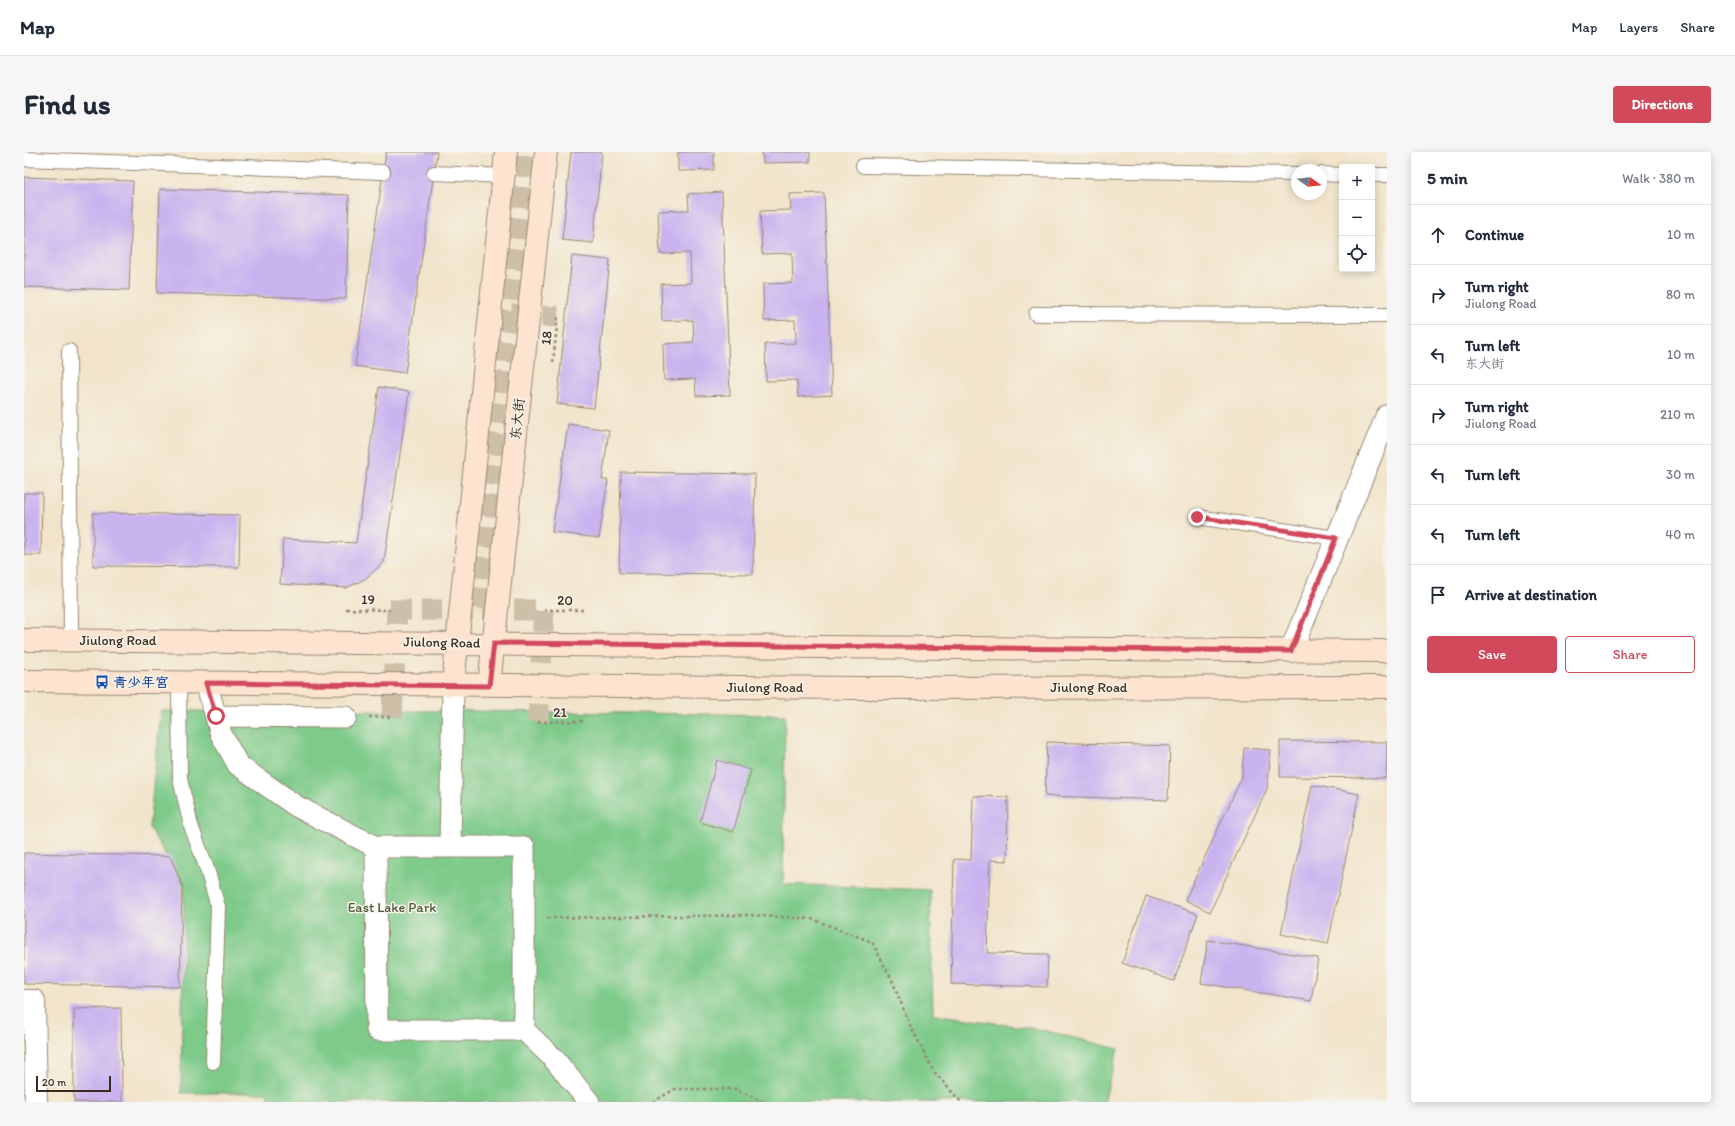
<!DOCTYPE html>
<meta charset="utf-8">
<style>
body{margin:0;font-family:Itim,"LXGW WenKai TC",sans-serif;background:#f6f6f7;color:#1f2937}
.controls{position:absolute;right:12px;top:12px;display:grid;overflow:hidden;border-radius:4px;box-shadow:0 2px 10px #0003}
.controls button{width:36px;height:36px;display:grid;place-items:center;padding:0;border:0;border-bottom:1px solid #e0e1e3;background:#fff;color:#1f2937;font:20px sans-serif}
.compass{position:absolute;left:1267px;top:12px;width:36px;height:36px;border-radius:50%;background:#fff;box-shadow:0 2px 10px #0003;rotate:104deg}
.scale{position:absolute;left:12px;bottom:10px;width:75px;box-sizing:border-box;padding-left:4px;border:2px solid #3b2a1e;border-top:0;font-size:11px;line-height:14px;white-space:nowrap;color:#3b2a1e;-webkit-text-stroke:3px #f7f3e8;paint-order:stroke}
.stop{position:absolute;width:12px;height:12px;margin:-9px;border:3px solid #d1495b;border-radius:50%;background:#fff}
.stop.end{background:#d1495b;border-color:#fff;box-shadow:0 1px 4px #0008}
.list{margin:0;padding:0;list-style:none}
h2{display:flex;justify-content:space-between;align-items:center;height:52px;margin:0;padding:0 16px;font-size:17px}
h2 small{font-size:13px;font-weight:400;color:#747a83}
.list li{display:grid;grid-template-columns:26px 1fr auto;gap:12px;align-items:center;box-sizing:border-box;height:60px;padding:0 16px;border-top:1px solid #e0e1e3}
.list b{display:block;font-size:15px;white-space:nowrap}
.list p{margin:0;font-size:13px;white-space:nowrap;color:#747a83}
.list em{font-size:13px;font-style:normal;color:#747a83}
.actions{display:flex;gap:8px;padding:12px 16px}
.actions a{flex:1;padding:9px 0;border:1px solid #d1495b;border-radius:4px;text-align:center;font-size:14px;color:#d1495b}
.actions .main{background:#d1495b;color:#fff}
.icon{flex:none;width:22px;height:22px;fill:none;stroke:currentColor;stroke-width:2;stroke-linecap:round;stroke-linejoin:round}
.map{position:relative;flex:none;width:1363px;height:950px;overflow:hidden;border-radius:4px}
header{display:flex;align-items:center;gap:24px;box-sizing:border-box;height:56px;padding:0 20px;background:#fff;border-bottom:1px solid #e0e1e3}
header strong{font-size:19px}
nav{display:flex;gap:22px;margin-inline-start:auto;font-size:14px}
.intro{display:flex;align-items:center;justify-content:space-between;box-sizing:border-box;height:96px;padding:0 24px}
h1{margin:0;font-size:28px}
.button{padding:10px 18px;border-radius:4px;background:#d1495b;color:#fff;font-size:14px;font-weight:700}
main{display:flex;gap:24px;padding:0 24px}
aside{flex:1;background:#fff;border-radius:4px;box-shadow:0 2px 10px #0003}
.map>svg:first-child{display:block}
.green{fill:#7dca89;stroke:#5c7a54}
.building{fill:#c8b3ef}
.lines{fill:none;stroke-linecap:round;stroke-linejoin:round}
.pedestrian-tunnel{stroke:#cdbfa8;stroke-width:21;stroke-dasharray:21 10;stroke-linecap:butt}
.service-casing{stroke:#968774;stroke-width:16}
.pedestrian-casing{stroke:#968774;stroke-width:23}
.minor-casing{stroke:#968774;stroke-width:24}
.secondary-casing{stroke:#968774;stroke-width:24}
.path{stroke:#968774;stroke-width:2.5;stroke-dasharray:3 3;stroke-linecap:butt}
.service{stroke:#fff;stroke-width:14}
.pedestrian{stroke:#fff;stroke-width:21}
.minor{stroke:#fff;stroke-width:22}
.secondary{stroke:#fde4d1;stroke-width:22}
.route{stroke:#d1495b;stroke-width:5}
.labels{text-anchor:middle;stroke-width:3;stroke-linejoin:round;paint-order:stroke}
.street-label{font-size:14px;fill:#3b2a1e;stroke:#f7f3e8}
.transit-label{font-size:14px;font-weight:bold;fill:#164399;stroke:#f7f3e8;text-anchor:start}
.park-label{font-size:14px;fill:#4f5a3e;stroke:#f7f3e8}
</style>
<header>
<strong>Map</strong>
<nav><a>Map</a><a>Layers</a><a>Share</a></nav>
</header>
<div class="intro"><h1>Find us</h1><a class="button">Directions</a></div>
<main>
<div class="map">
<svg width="1363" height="950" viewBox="0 0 1363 950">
<rect width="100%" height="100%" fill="#f7f3e8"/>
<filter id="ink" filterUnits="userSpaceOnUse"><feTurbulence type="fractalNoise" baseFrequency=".025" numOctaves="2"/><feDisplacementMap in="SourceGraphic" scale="8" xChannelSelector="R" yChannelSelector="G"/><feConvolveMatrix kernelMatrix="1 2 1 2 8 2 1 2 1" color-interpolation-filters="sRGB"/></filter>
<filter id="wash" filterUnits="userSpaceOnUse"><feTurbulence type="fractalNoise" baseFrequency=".012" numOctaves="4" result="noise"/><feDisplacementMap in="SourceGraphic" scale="16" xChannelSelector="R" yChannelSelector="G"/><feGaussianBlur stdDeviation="0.9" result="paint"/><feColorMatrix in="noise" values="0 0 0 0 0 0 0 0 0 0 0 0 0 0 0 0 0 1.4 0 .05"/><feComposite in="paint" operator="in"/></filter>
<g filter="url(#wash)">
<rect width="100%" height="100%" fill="#f1e4ca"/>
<!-- green -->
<path class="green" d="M 137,559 L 446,559 L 761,563 L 759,732 L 906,738 L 909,862 L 1019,878 L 1094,897 L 1080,950 L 244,950 L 244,941 L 157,941 L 160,732 L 125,676 Z"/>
<g id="blocks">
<!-- building -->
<path class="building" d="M 362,0 L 413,0 L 381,221 L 331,214 Z
M 547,0 L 578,0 L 569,91 L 538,88 Z
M 654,0 L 690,0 L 690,18 L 654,19 Z
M 738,0 L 786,0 L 786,10 L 739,11 Z
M 0,25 L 109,29 L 105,138 L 0,135 Z
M 136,37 L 325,43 L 322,147 L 133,141 Z
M 698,40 L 706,243 L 672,244 L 671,227 L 640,228 L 639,192 L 670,190 L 669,168 L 638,169 L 637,132 L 667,131 L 666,101 L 636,102 L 634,59 L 665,58 L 664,42 Z
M 800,41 L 808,243 L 774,245 L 773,228 L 742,229 L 741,192 L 772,191 L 771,168 L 740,169 L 739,132 L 769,131 L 768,101 L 738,102 L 736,59 L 767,58 L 766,42 Z
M 548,104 L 586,108 L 570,256 L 533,252 Z
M 355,235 L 385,240 L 360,410 L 341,427 L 322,436 L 256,432 L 259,387 L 332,391 Z
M 544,272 L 585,278 L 578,328 L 584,328 L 575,386 L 528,380 Z
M 597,320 L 731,322 L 729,422 L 595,421 Z
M 0,341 L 18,341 L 17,403 L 0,403 Z
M 69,361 L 216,363 L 215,415 L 69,414 Z
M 1256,589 L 1363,590 L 1362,626 L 1256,625 Z
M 1023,590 L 1146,594 L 1144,648 L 1021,644 Z
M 1220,596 L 1247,598 L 1243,637 L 1186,760 L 1161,748 L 1218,625 Z
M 693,608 L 727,618 L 709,680 L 676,670 Z
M 1288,633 L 1335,642 L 1304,792 L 1257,782 Z
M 949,644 L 984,645 L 983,709 L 966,708 L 963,801 L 1024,802 L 1023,835 L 927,832 L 930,707 L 947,708 Z
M 0,701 L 146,704 L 158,732 L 156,835 L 0,832 Z
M 1122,744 L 1174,762 L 1150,829 L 1098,811 Z
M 1184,788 L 1294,806 L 1287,849 L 1177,831 Z
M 97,856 L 98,950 L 50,950 L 50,857 Z"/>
</g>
</g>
<g filter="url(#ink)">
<use href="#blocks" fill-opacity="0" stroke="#968774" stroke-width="1"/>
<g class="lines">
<!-- pedestrian-tunnel -->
<path class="pedestrian-tunnel" d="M 487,162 L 534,165
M 458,457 L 486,162 L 504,0
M 366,458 L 520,458 L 514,570
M 368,565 L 373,458"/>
<!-- service casing -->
<g class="service-casing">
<path id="service" d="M 0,7 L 359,20
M 839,14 L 1273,22
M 410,21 L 480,24
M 1297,22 L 1318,23
M 1348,23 L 1363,23
M 1012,162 L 1363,163
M 45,199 L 47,488
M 1173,365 L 1312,386
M 155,531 L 156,627 L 167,674 L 183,717 L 194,755 L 189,910"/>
</g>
<!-- pedestrian casing -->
<g class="pedestrian-casing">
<path id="pedestrian" d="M 182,531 L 197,582 L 214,613 L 272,654 L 352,695
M 192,564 L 322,565
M 352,695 L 500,695 L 500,878 L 353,878 Z
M 426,695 L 429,533
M 500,878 L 530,907 L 565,950"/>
</g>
<!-- minor casing -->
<g class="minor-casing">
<path id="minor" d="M 1267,499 L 1363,264
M 0,849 L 10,849 L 12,950"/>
</g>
<!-- secondary casing -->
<g class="secondary-casing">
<path id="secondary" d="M 0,488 C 454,490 909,499 1363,499
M 0,529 L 835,536 L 1363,535
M 429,533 L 482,0
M 465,533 L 522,0"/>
</g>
<!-- path -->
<path class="path" d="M 529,210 L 534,165
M 322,457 L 366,458
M 520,458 L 562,458
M 345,565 L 368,565
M 514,570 L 559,569
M 523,766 L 727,763 L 788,767 L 848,790 L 868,828 L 885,871 L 910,920 L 937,950
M 629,950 L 651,937 L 711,937 L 740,950"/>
<!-- service -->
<use href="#service" class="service"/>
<!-- pedestrian -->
<use href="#pedestrian" class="pedestrian"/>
<!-- minor -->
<use href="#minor" class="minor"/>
<!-- secondary -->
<use href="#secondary" class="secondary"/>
</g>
</g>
<g class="lines" filter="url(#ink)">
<!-- route -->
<path class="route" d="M 192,564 L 182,531 L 465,534 L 470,491 L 1267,499 L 1312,386 L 1173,365"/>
</g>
<!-- icons -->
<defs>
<g id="bus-bare" transform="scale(1.08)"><path d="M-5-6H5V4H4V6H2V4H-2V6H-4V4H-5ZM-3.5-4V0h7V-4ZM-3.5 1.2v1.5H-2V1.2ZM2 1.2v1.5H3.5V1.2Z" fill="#1a4fb4" stroke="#f7f3e8" stroke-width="2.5" paint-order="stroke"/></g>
</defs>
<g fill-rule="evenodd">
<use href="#bus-bare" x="78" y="530"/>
</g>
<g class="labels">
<!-- street labels -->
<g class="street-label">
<text transform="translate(522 186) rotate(-84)" y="5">18</text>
<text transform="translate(493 267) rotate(-84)" y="5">东大街</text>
<text transform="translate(344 447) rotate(1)" y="5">19</text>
<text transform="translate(541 448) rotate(1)" y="5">20</text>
<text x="94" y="493">Jiulong Road</text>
<text transform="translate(418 490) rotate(1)" y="5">Jiulong Road</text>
<text x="741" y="540">Jiulong Road</text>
<text x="1065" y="540">Jiulong Road</text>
<text transform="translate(536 560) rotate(-1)" y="5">21</text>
</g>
<!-- transit labels -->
<g class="transit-label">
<text x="89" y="535">青少年宫</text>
</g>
<!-- park labels -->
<g class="park-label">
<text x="368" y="760">East Lake Park</text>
</g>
</g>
</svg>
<div class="controls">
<button>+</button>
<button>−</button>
<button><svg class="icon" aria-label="locate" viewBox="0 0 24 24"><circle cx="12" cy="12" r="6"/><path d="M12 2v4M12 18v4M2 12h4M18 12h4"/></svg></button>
</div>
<svg class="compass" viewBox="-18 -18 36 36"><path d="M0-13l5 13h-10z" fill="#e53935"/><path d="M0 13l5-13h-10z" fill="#747a83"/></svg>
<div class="scale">20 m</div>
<div class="stop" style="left:192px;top:564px"></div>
<div class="stop end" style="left:1173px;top:365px"></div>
</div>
<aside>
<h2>5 min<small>Walk · 380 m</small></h2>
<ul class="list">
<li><svg class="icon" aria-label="ahead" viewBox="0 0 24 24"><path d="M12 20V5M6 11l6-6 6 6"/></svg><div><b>Continue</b></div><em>10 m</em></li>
<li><svg class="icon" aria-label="right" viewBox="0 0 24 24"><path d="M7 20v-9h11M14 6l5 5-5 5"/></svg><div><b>Turn right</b><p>Jiulong Road</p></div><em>80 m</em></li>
<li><svg class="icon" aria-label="left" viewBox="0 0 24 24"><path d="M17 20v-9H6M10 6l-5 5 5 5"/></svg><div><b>Turn left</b><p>东大街</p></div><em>10 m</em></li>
<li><svg class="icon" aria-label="right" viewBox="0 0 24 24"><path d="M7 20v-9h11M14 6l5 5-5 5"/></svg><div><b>Turn right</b><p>Jiulong Road</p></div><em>210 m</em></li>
<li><svg class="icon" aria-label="left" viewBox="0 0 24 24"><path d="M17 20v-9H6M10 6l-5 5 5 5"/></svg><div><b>Turn left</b></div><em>30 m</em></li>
<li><svg class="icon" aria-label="left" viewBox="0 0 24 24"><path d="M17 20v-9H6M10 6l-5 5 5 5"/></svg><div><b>Turn left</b></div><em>40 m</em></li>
<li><svg class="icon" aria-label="arrive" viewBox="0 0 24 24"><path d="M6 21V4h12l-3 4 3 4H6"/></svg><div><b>Arrive at destination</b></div></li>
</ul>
<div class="actions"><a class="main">Save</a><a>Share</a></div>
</aside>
</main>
